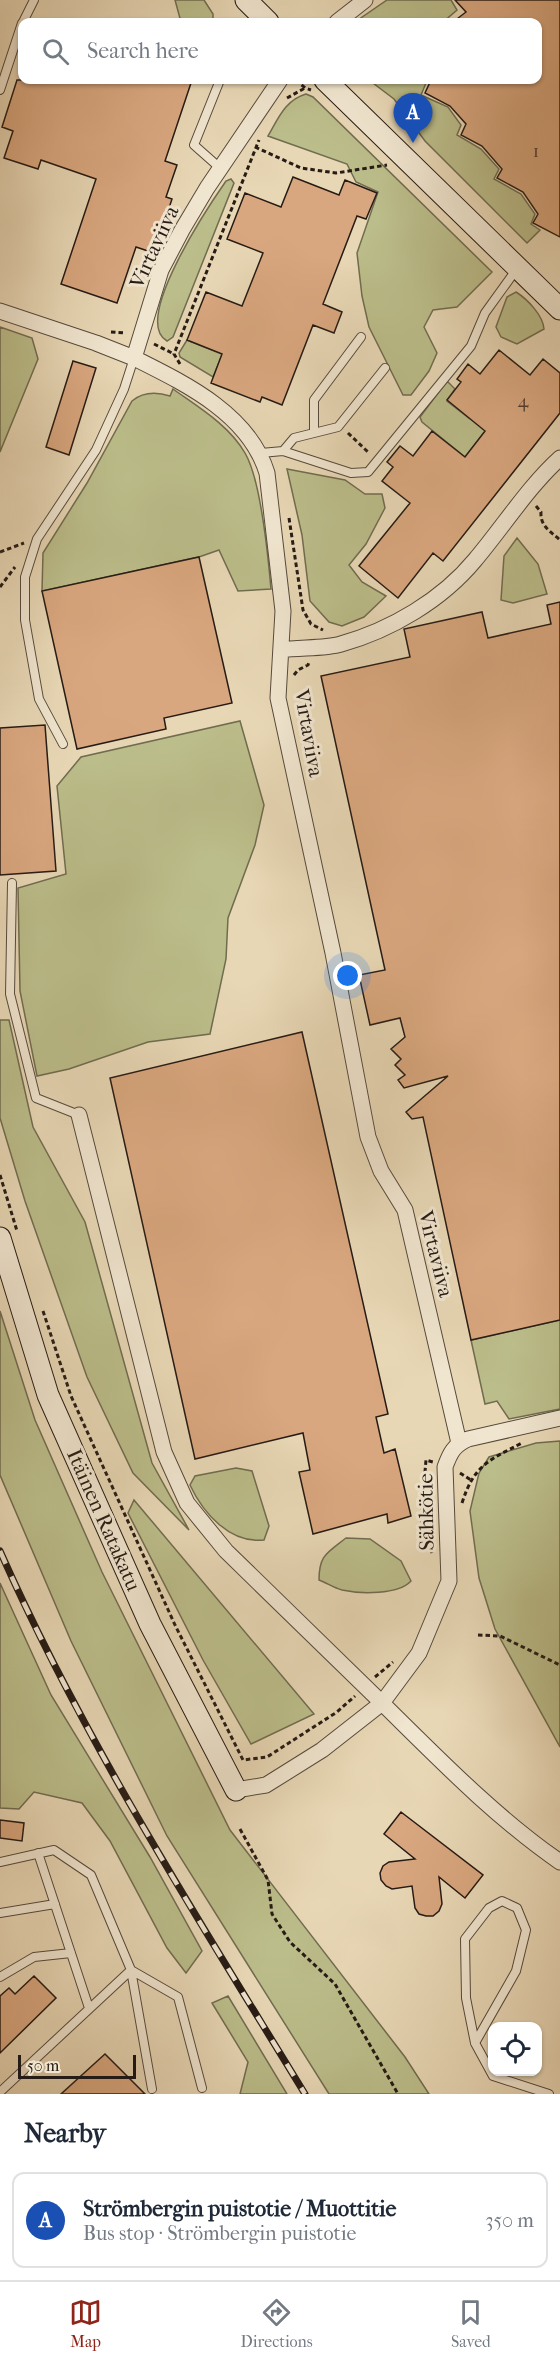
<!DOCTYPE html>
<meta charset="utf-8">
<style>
body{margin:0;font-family:"IM FELL French Canon",serif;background:#f2f2f3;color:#1f2937}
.controls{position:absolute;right:18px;bottom:18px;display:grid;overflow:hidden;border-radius:12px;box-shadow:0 2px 4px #0004}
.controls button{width:54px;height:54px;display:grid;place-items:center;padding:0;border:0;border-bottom:2px solid #e0e1e3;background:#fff;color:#1f2937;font:30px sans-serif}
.scale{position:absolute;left:18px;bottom:15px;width:118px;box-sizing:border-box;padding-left:6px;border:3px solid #261b15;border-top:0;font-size:16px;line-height:21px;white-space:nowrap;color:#261b15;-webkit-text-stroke:4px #f0e5cf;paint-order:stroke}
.you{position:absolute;left:348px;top:976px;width:21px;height:21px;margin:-15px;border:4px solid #fff;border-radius:50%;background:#1a73e8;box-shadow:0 0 0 9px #1a73e833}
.badge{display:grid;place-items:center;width:39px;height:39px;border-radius:50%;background:#8f2418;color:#fff;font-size:20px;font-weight:700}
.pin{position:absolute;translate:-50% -50px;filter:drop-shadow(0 2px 3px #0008)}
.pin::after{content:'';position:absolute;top:32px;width:21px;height:18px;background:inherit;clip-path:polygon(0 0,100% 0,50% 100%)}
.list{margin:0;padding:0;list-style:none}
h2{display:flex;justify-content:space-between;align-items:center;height:78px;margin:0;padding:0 24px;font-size:26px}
h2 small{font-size:20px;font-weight:400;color:#747a83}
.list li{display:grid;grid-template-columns:39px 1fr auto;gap:18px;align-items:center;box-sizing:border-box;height:96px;margin:0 12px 12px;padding:0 12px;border:2px solid #e0e1e3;border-radius:12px}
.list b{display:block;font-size:22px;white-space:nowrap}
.list p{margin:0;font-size:20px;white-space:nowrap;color:#747a83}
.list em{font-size:20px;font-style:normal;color:#747a83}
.icon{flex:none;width:33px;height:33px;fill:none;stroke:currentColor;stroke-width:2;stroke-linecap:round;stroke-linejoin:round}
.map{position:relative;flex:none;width:560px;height:2094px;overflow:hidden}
.search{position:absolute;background:#fff;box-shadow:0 2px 4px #0004;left:18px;right:18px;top:18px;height:66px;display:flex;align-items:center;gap:15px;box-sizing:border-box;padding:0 21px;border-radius:12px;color:#747a83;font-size:22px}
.sheet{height:186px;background:#fff}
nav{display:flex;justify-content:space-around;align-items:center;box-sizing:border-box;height:84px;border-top:2px solid #e0e1e3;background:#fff;font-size:16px;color:#747a83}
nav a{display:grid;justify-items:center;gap:3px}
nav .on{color:#8f2418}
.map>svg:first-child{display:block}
.green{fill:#bbbd8a;stroke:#706c50;stroke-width:1.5}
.building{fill:#d9a77f;stroke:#261b15;stroke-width:1.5}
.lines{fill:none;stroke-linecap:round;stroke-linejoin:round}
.lane-casing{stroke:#564a3d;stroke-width:10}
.street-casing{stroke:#564a3d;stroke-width:17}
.secondary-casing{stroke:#261b15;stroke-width:23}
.path{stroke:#261b15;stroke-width:3;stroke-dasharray:4.5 3;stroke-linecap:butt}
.lane{stroke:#f0e5cf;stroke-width:8}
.street{stroke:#f0e5cf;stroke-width:15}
.secondary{stroke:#f0e5cf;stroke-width:21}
.rail-casing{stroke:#261b15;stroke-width:7}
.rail{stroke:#f0e5cf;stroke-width:4.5;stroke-dasharray:14;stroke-linecap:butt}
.labels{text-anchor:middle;stroke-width:6;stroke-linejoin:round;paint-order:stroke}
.number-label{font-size:18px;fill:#533e30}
.street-label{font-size:21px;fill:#261b15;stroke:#f0e5cf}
</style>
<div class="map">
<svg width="560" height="2094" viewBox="0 0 560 2094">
<rect width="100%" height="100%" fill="#e8d7b5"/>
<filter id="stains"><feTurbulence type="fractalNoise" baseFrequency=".00333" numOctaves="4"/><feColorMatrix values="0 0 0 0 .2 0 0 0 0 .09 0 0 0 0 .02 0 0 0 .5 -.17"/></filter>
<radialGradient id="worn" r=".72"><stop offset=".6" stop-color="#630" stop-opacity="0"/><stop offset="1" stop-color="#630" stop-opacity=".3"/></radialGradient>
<!-- green -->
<path class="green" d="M 175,0 L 204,0 L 213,14 L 213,22 L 181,22 Z
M 387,0 L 451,0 L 457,10 L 443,22 L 355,22 Z
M 369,80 L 423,80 L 426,83 L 421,95 L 448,107 L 461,125 L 457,135 L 481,149 L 499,169 L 494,179 L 521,194 L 535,214 L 531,224 L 540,230 L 527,243 L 425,141 L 394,99 Z
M 306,94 L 313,97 L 492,272 L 457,307 L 433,310 L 424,327 L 437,353 L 429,371 L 411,395 L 403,395 L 369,327 L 362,296 L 357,253 L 378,192 L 356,182 L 347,164 L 268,136 C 278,119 285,100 306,94 Z
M 231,179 L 234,183 L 173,337 L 167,341 C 131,321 210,204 226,181 Z
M 516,292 C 527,299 543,315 544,329 L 517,344 L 501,337 L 496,327 L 507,297 Z
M 0,327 L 32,338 L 38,359 L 0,452 Z
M 187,340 L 215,351 L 227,343 L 213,377 L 180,357 L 179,353 Z
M 447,381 L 455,389 L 447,401 L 469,418 L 488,428 L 465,457 L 422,422 L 420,417 Z
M 173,389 C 198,407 229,425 245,453 C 261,480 268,555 271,589 L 238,591 L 219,550 L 199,557 L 42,591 L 43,553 L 87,483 L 132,401 C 143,392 157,392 170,396 Z
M 287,469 L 345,480 L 365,494 L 382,494 L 385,508 L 366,544 L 349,565 L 362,582 L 386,596 L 364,617 L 342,626 L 329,622 L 310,601 L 302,535 Z
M 517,538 L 538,564 L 547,594 L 513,603 L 501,600 L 504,556 Z
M 240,721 L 264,805 L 255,845 L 228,918 L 226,959 L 210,1034 L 148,1042 L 69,1069 L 37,1076 L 20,991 L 18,888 L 66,874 L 57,786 L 81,757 Z
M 0,1020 L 9,1020 L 33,1127 L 85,1222 L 152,1463 L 189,1530 L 133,1473 L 87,1377 L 25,1201 L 0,1118 Z
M 0,1311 L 35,1420 L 102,1572 L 230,1830 L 405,2057 L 429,2094 L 329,2094 L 167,1836 L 71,1641 L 0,1475 Z
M 560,1320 L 560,1409 L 509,1419 L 497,1401 L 485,1404 L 471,1340 Z
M 560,1441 L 560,1747 L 495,1629 L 479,1578 L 470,1511 L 479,1473 L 489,1457 L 536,1443 Z
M 236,1468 L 252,1471 L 269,1526 L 264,1540 C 230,1544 203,1513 190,1485 L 195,1476 Z
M 134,1500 L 314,1714 L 251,1744 L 203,1660 L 128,1513 Z
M 346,1538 L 370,1539 L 401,1561 L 411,1581 C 398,1595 360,1594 342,1590 C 334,1588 327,1583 319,1580 C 319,1555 327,1553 346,1538 Z
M 0,1583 L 51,1695 L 150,1857 L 202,1951 L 186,1973 L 167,1948 L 110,1841 L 82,1803 L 34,1792 L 19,1809 L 0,1808 Z
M 228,1996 L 287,2094 L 240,2094 L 248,2062 L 212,2003 Z"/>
<!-- building -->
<path class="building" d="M 455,0 L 560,0 L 560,237 L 533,223 L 538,214 L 523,192 L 497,178 L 502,169 L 482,146 L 461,135 L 466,124 L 450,106 L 425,93 L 431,80 L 537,80 L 537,22 L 453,22 L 466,12 Z
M 17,80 L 192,80 L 165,161 L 177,165 L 166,197 L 172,199 L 154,253 L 136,247 L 117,303 L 61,284 L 96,179 L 41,160 L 38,169 L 4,158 L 13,131 L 2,127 Z
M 293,177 L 339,195 L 345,180 L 377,193 L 366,219 L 357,216 L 323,304 L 342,312 L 334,333 L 313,325 L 282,405 L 262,397 L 260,402 L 211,383 L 222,354 L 187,340 L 206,292 L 242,306 L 263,253 L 227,239 L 245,193 L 281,207 Z
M 499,350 L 530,375 L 543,359 L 560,373 L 560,413 L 443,561 L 433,553 L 398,598 L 359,566 L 410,503 L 382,481 L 393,467 L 387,462 L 400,446 L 413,456 L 432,431 L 465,457 L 485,431 L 447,400 L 461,382 L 457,379 L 468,364 L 480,374 Z
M 73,361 L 96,368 L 69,455 L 46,447 Z
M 199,557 L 232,703 L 164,718 L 166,729 L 77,749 L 42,591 Z
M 560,602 L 560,1320 L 471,1340 L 423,1117 L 412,1119 L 406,1112 L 448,1076 L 404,1088 L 398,1080 L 405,1075 L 395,1065 L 401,1059 L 391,1049 L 405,1037 L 400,1018 L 370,1025 L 359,975 L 385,970 L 321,676 L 410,657 L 404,629 L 482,612 L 488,638 L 551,624 L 547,605 Z
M 45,725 L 56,871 L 0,875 L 0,728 Z
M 302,1032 L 388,1414 L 376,1417 L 384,1453 L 395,1449 L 411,1516 L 388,1523 L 387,1514 L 313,1534 L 299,1472 L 310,1470 L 303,1433 L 195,1459 L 110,1078 Z
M 401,1812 L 483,1875 L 465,1898 L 439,1877 L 442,1904 L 439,1911 L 433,1916 L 426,1916 L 419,1914 L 415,1908 L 412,1886 L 392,1889 L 386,1886 L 381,1880 L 380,1873 L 383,1866 L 389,1862 L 415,1859 L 384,1834 Z
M 0,1820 L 24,1823 L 22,1841 L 0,1838 Z
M 34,1976 L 56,1998 L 0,2053 L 0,1996 L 9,1988 L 15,1994 Z
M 105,2054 L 145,2094 L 61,2094 Z"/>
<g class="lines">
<!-- lane casing -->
<g class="lane-casing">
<path id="lane" d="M 23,22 L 34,0
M 220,80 L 194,145 L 220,168
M 0,90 L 22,23
M 314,433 L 314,400 L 361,337
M 283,451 L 294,438 L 338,427 L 385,368
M 261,453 L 283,451 L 351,473 L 368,472 L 471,346 L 485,313 L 516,270
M 63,744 L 39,699 L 25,620 L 25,577 L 37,539 L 96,450 L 124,389 L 134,358
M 12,883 L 10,994 L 36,1098 L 79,1115
M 38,1853 L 89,2008
M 0,1862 L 54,1850 L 91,1875 L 131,1970 L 0,2092
M 0,1913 L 55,1904
M 0,1977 L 34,1957 L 71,1953
M 475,2043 L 516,1971 L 526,1930 L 517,1908 L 502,1901 L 489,1908 L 465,1939 L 466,1998 L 475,2043 L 493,2076 L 549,2094
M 152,2089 L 131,1970 L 178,1997 L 202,2088"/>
</g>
<!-- street casing -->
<g class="street-casing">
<path id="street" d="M 337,22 L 365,0
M 280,80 L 207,188 L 182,230 L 161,270 L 134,358 C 186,384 249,414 267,473 L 283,611 L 278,698 L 333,953 L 368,1137 L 381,1171 L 405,1210 L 459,1443
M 0,311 L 96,343 L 134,358
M 281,650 C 299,647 324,649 341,644 C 391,630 442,600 475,560 C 503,527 528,487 560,458
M 79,1115 L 164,1452 L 187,1503 L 226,1551 L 382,1703 L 419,1653 L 449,1581 L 445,1467 C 450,1453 454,1445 468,1439 L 560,1418
M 236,1790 L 266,1785 L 322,1750 L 382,1703 C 439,1759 495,1817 560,1862"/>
</g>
<!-- secondary casing -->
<g class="secondary-casing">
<path id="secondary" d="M 246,0 L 268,22
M 325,80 L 560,309
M 0,1238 L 48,1395 L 150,1624 L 236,1790"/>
</g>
<!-- path -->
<path class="path" d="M 296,80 L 305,88 L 311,90
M 287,98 L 305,88
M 255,147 L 301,168 L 336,173 L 387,165
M 111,332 L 125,333
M 154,344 L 174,354
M 180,364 L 174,354 L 259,140
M 348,433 L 369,453
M 536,506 L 541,512 C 540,526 550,531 560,540
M 289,518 L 303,610 L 311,624 L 323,630
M 0,552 L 24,543
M 0,587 L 15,567
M 294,675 L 298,670 L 308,665 L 309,662
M 0,1175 L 17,1231
M 43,1311 L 71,1396 L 175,1625 L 243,1760 L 267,1757 L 337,1712 L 355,1696
M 460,1473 L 471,1480
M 462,1503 C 474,1465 489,1460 522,1443
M 432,1553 L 421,1519 L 426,1460 L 433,1462
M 478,1635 L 500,1636 L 560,1665
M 375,1677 L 393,1662
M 240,1829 L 268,1880 L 272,1914 L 290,1942 L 335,1984 L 398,2094"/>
<!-- lane -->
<use href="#lane" class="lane"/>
<!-- street -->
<use href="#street" class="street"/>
<!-- secondary -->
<use href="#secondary" class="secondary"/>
<!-- rail casing -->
<g class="rail-casing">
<path id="rail" d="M 0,1551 C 84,1741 197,1917 305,2094"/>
</g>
<!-- rail -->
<use href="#rail" class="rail"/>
</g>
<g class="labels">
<!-- number labels -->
<g class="number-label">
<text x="536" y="157">1</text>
<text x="523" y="407">4</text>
</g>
<!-- street labels -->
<g class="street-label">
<text transform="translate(154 247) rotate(-65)" y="7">Virtaviiva</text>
<text transform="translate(309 733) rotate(80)" y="7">Virtaviiva</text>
<text transform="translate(436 1254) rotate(76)" y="7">Virtaviiva</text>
<text transform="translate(426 1512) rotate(-91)" y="7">Sähkötie</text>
<text transform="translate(104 1520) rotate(66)" y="7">Itäinen Ratakatu</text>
</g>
</g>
<rect width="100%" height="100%" filter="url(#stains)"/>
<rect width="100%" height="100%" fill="url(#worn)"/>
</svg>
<div class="controls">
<button><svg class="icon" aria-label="locate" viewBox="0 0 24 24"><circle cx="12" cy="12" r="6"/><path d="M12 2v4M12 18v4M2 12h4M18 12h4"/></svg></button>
</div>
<div class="scale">50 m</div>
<div class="you"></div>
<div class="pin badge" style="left:413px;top:143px;background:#1a4fb4">A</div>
<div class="search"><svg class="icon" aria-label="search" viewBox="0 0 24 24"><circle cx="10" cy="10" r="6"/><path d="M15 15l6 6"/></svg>Search here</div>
</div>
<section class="sheet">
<h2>Nearby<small></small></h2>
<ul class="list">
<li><span class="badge" style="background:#1a4fb4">A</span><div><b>Strömbergin puistotie / Muottitie</b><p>Bus stop · Strömbergin puistotie</p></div><em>350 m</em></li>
</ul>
</section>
<nav>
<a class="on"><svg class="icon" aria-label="map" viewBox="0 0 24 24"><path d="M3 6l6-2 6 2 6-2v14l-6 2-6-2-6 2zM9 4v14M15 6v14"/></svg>Map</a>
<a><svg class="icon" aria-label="directions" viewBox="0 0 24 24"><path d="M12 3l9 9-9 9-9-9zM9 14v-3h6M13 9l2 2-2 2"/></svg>Directions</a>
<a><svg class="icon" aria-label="saved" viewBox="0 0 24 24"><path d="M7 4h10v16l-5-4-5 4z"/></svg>Saved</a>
</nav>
